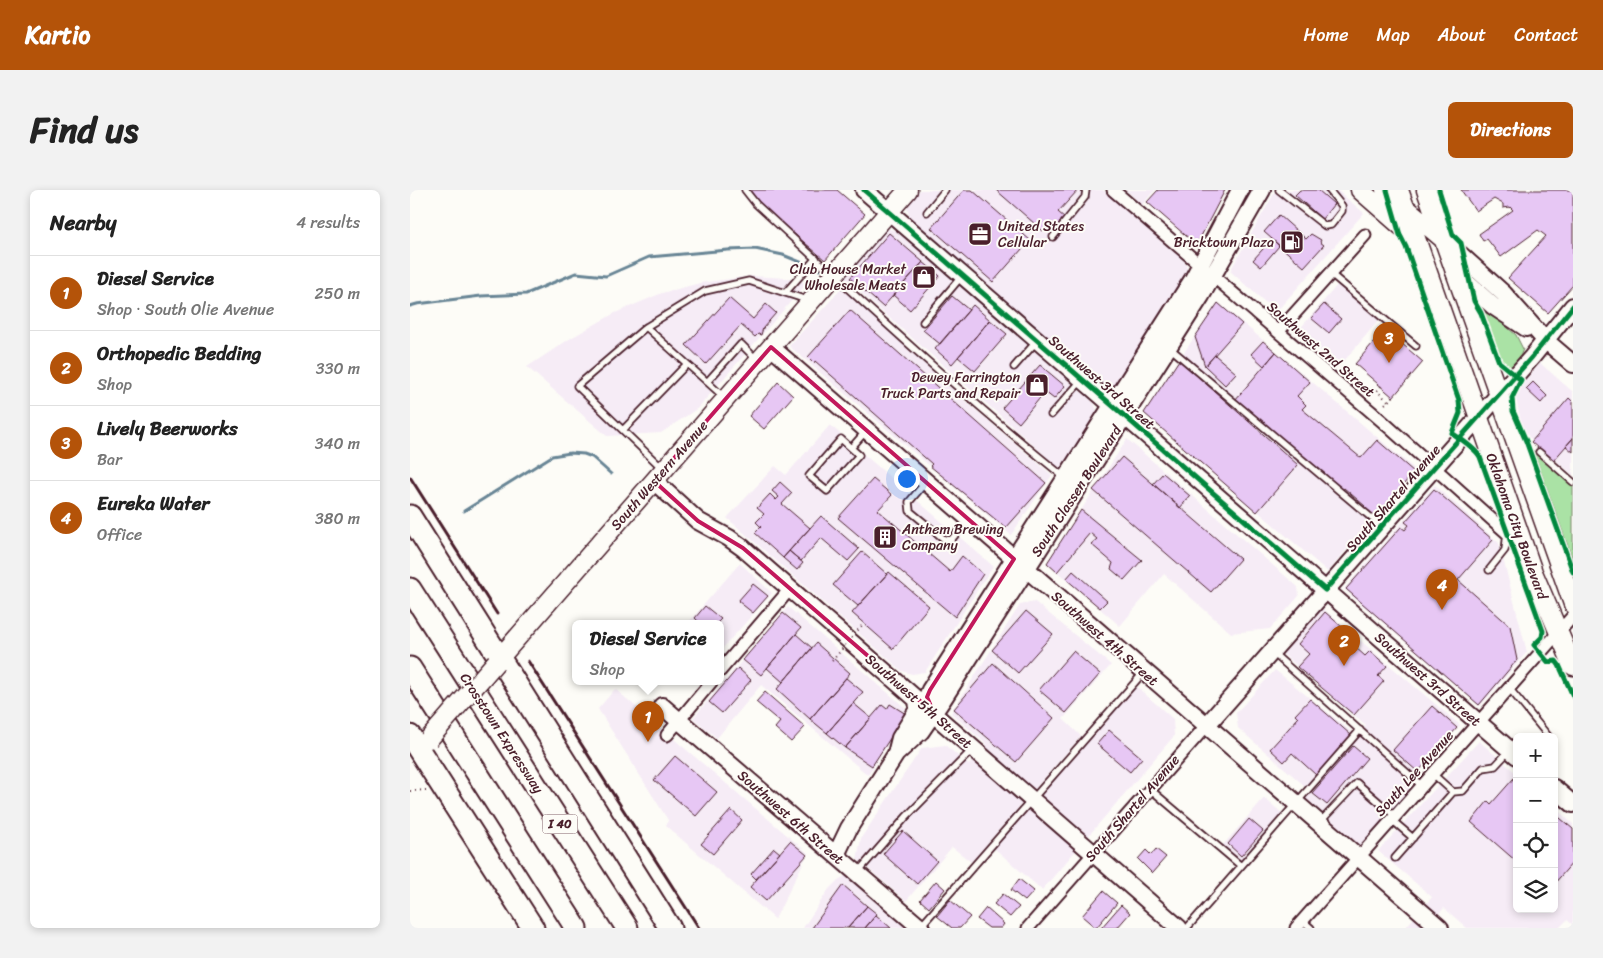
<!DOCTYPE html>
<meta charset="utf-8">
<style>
body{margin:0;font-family:Sriracha,sans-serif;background:#f2f2f2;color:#222}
.controls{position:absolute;right:15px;bottom:15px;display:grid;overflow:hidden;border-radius:8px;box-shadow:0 2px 8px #0003}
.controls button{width:45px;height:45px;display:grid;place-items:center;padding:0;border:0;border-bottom:1px solid #e0e0e0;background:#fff;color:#222;font:25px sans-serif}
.you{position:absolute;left:496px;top:288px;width:18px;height:18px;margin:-12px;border:4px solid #fff;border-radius:50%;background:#1a73e8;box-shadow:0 0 0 8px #1a73e833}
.badge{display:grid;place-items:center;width:32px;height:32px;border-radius:50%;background:#b45309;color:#fff;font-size:16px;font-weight:700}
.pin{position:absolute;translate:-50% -41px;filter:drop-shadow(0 1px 2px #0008)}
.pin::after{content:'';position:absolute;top:26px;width:18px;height:15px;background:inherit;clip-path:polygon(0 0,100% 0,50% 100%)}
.popup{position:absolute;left:162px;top:430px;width:152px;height:65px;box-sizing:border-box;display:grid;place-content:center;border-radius:8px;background:#fff;filter:drop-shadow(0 1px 4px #0005);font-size:16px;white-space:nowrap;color:#767676}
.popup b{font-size:19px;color:#222}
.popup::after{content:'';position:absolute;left:50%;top:100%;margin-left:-10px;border:10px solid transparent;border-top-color:#fff}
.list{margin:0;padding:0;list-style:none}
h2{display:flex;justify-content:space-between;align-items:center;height:65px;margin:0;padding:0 20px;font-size:21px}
h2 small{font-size:16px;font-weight:400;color:#767676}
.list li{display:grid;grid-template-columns:32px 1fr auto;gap:15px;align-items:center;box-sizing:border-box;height:75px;padding:0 20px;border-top:1px solid #e0e0e0}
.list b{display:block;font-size:19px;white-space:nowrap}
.list p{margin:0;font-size:16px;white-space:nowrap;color:#767676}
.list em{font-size:16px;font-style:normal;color:#767676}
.icon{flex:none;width:28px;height:28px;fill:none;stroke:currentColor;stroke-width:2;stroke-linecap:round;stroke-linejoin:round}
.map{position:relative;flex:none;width:1163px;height:738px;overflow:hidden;border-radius:8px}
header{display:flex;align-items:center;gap:30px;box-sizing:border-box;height:70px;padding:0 25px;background:#b45309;color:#fff}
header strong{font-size:24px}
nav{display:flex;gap:28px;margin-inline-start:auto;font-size:18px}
.intro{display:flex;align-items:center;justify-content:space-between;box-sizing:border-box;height:120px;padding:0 30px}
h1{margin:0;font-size:35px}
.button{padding:12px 22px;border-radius:8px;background:#b45309;color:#fff;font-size:18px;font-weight:700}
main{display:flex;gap:30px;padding:0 30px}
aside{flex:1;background:#fff;border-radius:8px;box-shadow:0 2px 8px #0003}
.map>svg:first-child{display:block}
.built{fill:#f6ecf6}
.green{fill:#aae2a5;stroke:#7a8068}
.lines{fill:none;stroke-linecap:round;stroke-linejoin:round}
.stream{stroke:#688595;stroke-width:3}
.building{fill:#e7c7f4;stroke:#4a1f2b}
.lane-casing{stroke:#4a1f2b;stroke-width:9}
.street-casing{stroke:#4a1f2b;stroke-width:15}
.secondary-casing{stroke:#4a1f2b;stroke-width:20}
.primary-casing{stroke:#4a1f2b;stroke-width:21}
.highway-casing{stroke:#4a1f2b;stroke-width:25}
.path{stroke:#4a1f2b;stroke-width:2;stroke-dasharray:1 4;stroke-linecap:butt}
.lane{stroke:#fdfcf7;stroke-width:5.5}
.street{stroke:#fdfcf7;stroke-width:11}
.secondary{stroke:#fdfcf7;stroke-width:16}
.primary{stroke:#fdfcf7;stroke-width:18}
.highway{stroke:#fdfcf7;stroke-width:21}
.rail{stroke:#4a1f2b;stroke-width:3}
.primary-bridge-casing{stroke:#4a1f2b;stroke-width:21;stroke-linecap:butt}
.path-bridge{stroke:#4a1f2b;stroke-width:2;stroke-dasharray:1 4;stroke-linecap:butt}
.primary-bridge{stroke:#fdfcf7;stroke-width:18}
.cycleway-casing{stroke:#fdfcf7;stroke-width:8}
.cycleway{stroke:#00873e;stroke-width:5}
.marked{fill:none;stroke:#c2185b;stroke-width:4;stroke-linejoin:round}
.labels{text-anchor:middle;stroke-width:4;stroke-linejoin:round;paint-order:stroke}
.shield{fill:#fdfcf7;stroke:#806168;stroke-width:1}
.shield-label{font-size:12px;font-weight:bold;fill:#4a1f2b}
.poi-label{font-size:14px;fill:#4a1f2b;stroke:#fdfcf7;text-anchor:end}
.street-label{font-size:14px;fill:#4a1f2b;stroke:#fdfcf7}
</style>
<header>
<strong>Kartio</strong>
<nav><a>Home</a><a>Map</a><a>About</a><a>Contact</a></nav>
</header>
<div class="intro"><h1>Find us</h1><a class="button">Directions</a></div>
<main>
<aside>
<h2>Nearby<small>4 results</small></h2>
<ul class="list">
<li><span class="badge">1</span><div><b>Diesel Service</b><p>Shop · South Olie Avenue</p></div><em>250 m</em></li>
<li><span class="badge">2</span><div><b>Orthopedic Bedding</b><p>Shop</p></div><em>330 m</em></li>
<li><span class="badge">3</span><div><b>Lively Beerworks</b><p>Bar</p></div><em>340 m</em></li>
<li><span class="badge">4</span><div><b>Eureka Water</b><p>Office</p></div><em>380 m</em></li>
</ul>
</aside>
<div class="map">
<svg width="1163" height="738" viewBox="0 0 1163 738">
<rect width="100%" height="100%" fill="#fdfcf7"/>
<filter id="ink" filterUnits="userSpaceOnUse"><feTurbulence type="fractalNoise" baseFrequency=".02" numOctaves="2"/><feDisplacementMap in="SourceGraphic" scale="10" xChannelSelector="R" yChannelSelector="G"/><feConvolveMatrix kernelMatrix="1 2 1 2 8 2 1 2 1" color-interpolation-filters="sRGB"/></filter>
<g filter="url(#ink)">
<!-- built -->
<path class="built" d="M 510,0 L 693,0 L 771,68 L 776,74 L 778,82 L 713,189 L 706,195 L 697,196 L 690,193 L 500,29 L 497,18 Z
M 716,0 L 745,0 L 732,15 Z
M 866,0 L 927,0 L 954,23 L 866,122 L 820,81 Z
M 479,39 L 488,41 L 684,213 L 688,224 L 655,278 L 647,276 L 433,87 L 472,43 Z
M 342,86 L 378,88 L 397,93 L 288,218 L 251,243 L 197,246 L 117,177 L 161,148 L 205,123 L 252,103 L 290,93 Z
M 928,94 L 969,130 L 929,177 L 888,141 Z
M 432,98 L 554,210 L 642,285 L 601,345 L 379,156 Z
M 808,112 L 1007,281 L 963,327 L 773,164 Z
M 769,170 L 959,332 L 918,382 L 734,223 Z
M 1130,173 L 1163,202 L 1163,285 L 1113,242 L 1105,203 Z
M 420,235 L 583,376 L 515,482 L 502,484 L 492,481 L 317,328 L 365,276 L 376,285 Z
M 717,249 L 888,397 L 889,406 L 860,439 L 821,443 L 754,384 L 710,436 L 637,373 Z
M 1025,295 L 1089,353 L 1117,462 L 1070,516 L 934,399 Z
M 330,373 L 362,403 L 311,460 L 310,433 L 278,433 Z
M 625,412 L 701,475 L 653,529 L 671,546 L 561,672 L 542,657 L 496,711 L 447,669 L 451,648 L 512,558 L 535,555 L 559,575 L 576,554 L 541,523 L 610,415 Z
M 378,417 L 499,521 L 458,585 L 351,495 L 307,548 L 283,528 Z
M 912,418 L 1050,535 L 1008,582 L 1000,598 L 947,659 L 893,610 L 956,535 L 873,464 Z
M 865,480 L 943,543 L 896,597 L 828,538 L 826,523 Z
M 726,496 L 763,529 L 764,546 L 632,700 L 584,658 Z
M 205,499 L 398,663 L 365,729 L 256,636 L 258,630 L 188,519 Z
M 1069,551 L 1107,584 L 1107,719 L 1144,719 L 1144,617 L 1163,634 L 1163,735 L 1157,730 L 1149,738 L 1057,738 L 1034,718 L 1016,738 L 995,738 L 1022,707 L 968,661 Z
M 854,608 L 872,623 L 831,671 L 813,655 Z
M 439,684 L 501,738 L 393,738 L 419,699 L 428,690 Z"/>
<!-- green -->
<path class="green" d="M 1076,119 L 1106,145 L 1113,159 C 1110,167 1107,174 1099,177 L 1090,168 L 1074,121 Z
M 1123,260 L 1163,296 L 1163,370 Z"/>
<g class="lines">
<!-- stream -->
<path class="stream" d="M 0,116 L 7,114 L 71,106 L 116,104 L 166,83 L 196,86 L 239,67 L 318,60 L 345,59 L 373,65 L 410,80
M 54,321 L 142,266 L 160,263 L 174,264 L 182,267 L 201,284"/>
</g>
<!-- building -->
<path class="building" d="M 338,0 L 427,0 L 455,24 L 415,70 L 348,13 Z
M 554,0 L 562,0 L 620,50 L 583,92 L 521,38 Z
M 586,0 L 668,0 L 648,22 L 655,28 L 647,37 L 640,32 L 633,41 Z
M 748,0 L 815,0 L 788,52 L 782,51 L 737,12 Z
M 890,0 L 908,0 L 924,14 L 912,29 L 885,5 Z
M 1051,0 L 1163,0 L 1163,95 L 1138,123 L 1098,88 L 1136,46 L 1128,40 L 1091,67 L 1077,49 L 1073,51 L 1069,44 L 1103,20 L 1100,17 L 1093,18 L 1093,14 L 1084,9 L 1066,21 Z
M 869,25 L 896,49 L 901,44 L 911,50 L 910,52 L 914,55 L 894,77 L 854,42 Z
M 479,43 L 513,72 L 473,117 L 440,88 Z
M 862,49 L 869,56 L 851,77 L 843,70 Z
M 513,72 L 530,86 L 500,120 L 483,105 Z
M 542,106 L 559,120 L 530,154 L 513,140 Z
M 319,108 L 343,129 L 356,114 L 366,123 L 353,138 L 351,145 L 348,144 L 345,147 L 331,135 L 296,174 L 276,155 Z
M 808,113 L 832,134 L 795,176 L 785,147 Z
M 914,114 L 931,129 L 919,143 L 901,128 Z
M 563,115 L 580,130 L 542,174 L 525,159 Z
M 440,120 L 636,293 L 596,338 L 520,276 L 522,274 L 405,171 L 404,173 L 398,167 Z
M 580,130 L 597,144 L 565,181 L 548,167 Z
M 975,139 L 1013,172 L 983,207 L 945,174 Z
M 853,151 L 866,162 L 854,176 L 841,164 Z
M 866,162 L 900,192 L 887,206 L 896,215 L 892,219 L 951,268 L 967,250 L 1004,282 L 965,328 L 953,318 L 955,316 L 934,298 L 932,301 L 825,210 Z
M 805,165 L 826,183 L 815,195 L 795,176 Z
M 769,170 L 888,275 L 847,322 L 734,223 Z
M 630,175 L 655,196 L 644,209 L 635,202 L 609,233 L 592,218 Z
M 368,192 L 383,206 L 354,239 L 339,226 Z
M 1123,192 L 1137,206 L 1131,213 L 1116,199 Z
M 1159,208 L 1163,212 L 1163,248 L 1143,271 L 1121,252 Z
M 1163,248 L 1163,262 L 1156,256 Z
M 712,267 L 830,369 L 801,402 L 683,300 Z
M 753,283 L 780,306 L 770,318 L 743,294 Z
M 463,289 L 482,305 L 468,320 L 540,382 L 552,366 L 573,384 L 545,427 L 428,328 Z
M 370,292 L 382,303 L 372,314 L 400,338 L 373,368 L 345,343 L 351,337 L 346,332 L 354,324 L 347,318 L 360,304 L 366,310 L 369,307 L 362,301 Z
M 1024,299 L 1083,350 L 1048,390 L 1100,436 L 1107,470 L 1069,515 L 936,399 L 991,337 L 995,340 L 999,335 L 995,332 Z
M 671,320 L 732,370 L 714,390 L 701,379 L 703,373 L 681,354 L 687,349 L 680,343 L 647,382 L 637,373 Z
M 411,326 L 449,359 L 438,371 L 411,348 L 391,371 L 379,361 Z
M 379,361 L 393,373 L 387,380 L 373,368 Z
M 452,362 L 477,384 L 448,416 L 423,395 Z
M 663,381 L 697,411 L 690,418 L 656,389 Z
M 479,382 L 519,416 L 483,459 L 442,423 Z
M 343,394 L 358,406 L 343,423 L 328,411 Z
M 295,416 L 311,429 L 307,433 L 290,433 L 285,428 Z
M 616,421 L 643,444 L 608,483 L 582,460 Z
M 915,422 L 949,452 L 945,457 L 955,466 L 960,461 L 977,476 L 968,486 L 974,491 L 944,525 L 887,477 L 899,464 L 888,454 Z
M 373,423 L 391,438 L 351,485 L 333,470 Z
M 386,444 L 402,458 L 373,492 L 357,478 Z
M 406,453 L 440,483 L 400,529 L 367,499 Z
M 663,461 L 690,484 L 656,523 L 629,500 Z
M 583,473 L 644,528 L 606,572 L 544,519 Z
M 328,478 L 341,490 L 312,523 L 299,512 Z
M 436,488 L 453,502 L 417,543 L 400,529 Z
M 355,502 L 395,537 L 381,552 L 365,538 L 370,532 L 346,512 Z
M 900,509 L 941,545 L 906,585 L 882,563 L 874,572 L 860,559 L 888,528 L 885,525 Z
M 443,513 L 461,528 L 435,558 L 417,543 Z
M 480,514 L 496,524 L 462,576 L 435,558 L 472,515 L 477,519 Z
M 1022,516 L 1047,538 L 1008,582 L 983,560 Z
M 699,540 L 732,568 L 720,582 L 687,554 Z
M 943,556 L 957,568 L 917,615 L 902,603 Z
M 265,566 L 307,602 L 286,626 L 244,590 Z
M 1104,588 L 1107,590 L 1107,672 L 1061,632 L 1078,611 L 1081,614 Z
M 321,620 L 332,630 L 303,664 L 291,654 Z
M 1144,623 L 1163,639 L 1163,672 L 1144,694 Z
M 839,629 L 853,641 L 831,666 L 818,654 Z
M 493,641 L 527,671 L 507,694 L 473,664 Z
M 380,651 L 397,665 L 356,711 L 340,697 Z
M 364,658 L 370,663 L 346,689 L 341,684 Z
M 746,659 L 756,667 L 742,683 L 728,669 L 736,660 L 741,665 Z
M 609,689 L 624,701 L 615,711 L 601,700 Z
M 526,691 L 535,699 L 519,718 L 510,710 Z
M 433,695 L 457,716 L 438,738 L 402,738 Z
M 693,701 L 707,713 L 686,738 L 672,726 Z
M 593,704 L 609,717 L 600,727 L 584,714 Z
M 540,710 L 560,727 L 550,738 L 542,738 L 527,726 Z
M 711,715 L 720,723 L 707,738 L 691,738 Z
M 457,716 L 467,724 L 455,738 L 438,738 Z
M 576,718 L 594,734 L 591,738 L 579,738 L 567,729 Z
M 466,725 L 481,738 L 455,738 Z"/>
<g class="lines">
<!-- lane casing -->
<g class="lane-casing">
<path id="lane" d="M 335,0 L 346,14 C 447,107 547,201 654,287
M 869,0 L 915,36 L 921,35 L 932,21 L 932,16 L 919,0
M 517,22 L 535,0
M 643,47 L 675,7 L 676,0
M 921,84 L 1006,156
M 375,103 L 406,68
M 513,132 L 551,87
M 236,137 L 295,101 L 339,91 L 397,110
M 760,158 L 971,336
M 604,177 L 626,152
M 297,192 L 331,154 L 347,170
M 641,225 L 671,191
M 213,240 L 277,174
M 441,258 L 431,249 L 399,286 L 417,301 L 449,265 L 441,258 L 456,241
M 1129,262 L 1163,292
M 252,278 L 167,196 L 236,137 L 315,208
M 515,293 L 499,312 L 500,321 L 534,349 L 541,350 L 557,331
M 1079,380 L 1095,360 L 1097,343
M 862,462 L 1012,596
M 1099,498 L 1139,547
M 1023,584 L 1043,602 L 1053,601 L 1073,578 L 1085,576 L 1099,561
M 740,599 L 831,676
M 982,630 L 1003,648
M 911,631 L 947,593 L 985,626
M 985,668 L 1043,602
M 448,682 L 496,627 L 561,561
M 893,731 L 901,738
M 511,736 L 734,482
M 777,738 L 950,540"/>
</g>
<!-- street casing -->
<g class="street-casing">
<path id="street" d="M 703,0 L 972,231 L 1097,343
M 868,142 L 955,45
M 310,481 L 380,399
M 257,545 L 302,491
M 618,738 L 796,536
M 886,738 L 1163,426"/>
</g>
<!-- secondary casing -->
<g class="secondary-casing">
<path id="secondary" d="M 454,0 L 1107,566
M 1033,49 L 1094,104 L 1135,150 L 1163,174
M 1044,81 L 1083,116 L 1116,138
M 361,157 L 1030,738
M 244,291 L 288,331 L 319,348 L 333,358 L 769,738
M 252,516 L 511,738
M 524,523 L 517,507 L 520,500 L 783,89 L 830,0
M 796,536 L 1122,167 L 1163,116
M 486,564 L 511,541 L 533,509 L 791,106 L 852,0
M 1144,598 L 1163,614
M 426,665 L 439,638 L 486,564 L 490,548 L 508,519 L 507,509"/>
</g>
<!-- primary casing -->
<g class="primary-casing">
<path id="primary" d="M 950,0 L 1006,49
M 975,0 L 1033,49
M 989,0 L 1123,382 L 1163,476
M 1016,0 L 1163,414
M 86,472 L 498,0"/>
</g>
<!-- highway casing -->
<g class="highway-casing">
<path id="highway" d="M 0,326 L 260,738
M 0,399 L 217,738
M 0,478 L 166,738
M 0,546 L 123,738"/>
</g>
<!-- path -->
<path class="path" d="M 971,196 L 967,201 L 978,211
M 975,214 L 985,205
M 0,601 L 17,600"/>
<!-- lane -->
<use href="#lane" class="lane"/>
<!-- street -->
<use href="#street" class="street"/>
<!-- secondary -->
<use href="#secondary" class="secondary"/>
<!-- primary -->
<use href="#primary" class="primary"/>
<!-- highway -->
<use href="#highway" class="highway"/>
<!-- rail -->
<path class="rail" d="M 0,287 L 87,424
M 118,471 L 289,738"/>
<!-- primary-bridge casing -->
<g class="primary-bridge-casing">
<path id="primary-bridge" d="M 19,549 L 86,472"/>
</g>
<!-- path-bridge -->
<path class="path-bridge" d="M 422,471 L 454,433"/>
<!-- primary-bridge -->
<use href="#primary-bridge" class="primary-bridge"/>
<!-- cycleway casing -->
<g class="cycleway-casing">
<path id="cycleway" d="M 454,0 L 915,400 L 1122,167 L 1163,116
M 977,0 L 990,45 L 996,57 L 1049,210 L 1050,223 L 1042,243 C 1051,249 1066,259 1070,267 L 1133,441 L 1132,447 L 1124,455 L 1138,472 L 1146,471 L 1149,475 L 1163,506
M 1029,0 L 1043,45 L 1051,53 L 1064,111 L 1071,123 L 1089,172 L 1111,190 L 1102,208 L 1103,221 L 1116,251 L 1163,382"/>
</g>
<!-- cycleway -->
<use href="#cycleway" class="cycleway"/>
</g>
</g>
<!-- marked area -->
<path class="marked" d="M 361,157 L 604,369 L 520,500 L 517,507 L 524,523 L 333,358 L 288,331 L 244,291 Z"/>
<!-- icons -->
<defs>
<g id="office-square" transform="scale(1.25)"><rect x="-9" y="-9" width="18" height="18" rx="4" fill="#4a1f2b" stroke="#fdfcf7"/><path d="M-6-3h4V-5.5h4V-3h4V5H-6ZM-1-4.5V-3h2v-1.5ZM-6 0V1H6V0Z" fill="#fff"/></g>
<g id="fuel-square" transform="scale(1.25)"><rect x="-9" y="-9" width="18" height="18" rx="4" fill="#4a1f2b" stroke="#fdfcf7"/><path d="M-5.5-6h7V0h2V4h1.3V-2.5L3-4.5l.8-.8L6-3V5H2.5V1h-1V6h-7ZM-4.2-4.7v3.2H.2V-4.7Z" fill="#fff"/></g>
<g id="shop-square" transform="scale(1.25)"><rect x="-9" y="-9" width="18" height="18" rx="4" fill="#4a1f2b" stroke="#fdfcf7"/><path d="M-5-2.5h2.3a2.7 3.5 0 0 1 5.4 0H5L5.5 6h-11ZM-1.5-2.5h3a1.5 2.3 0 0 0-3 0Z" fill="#fff"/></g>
<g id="building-square" transform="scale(1.25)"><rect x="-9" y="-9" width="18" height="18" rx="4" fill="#4a1f2b" stroke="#fdfcf7"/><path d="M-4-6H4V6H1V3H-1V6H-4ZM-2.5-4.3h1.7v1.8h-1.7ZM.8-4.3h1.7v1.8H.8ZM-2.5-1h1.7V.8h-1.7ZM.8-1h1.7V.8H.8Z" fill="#fff"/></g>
</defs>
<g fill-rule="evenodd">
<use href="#office-square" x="570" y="44"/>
<use href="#fuel-square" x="882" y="52"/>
<use href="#shop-square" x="514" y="87"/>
<use href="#shop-square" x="627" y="195"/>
<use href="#building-square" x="475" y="347"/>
</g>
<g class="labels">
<!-- shield labels -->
<rect class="shield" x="132.5" y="624.5" width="35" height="19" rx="4"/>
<g class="shield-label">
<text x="150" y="638">I 40</text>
</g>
<!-- poi labels -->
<g class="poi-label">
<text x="588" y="41" text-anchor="start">United States<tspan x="588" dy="16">Cellular</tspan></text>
<text x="864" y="57">Bricktown Plaza</text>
<text x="496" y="84">Club House Market<tspan x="496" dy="16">Wholesale Meats</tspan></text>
<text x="610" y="192">Dewey Farrington<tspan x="610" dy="16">Truck Parts and Repair</tspan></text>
<text x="492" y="344" text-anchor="start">Anthem Brewing<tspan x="492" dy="16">Company</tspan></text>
</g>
<!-- street labels -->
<g class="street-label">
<text transform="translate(911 159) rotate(41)" y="5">Southwest 2nd Street</text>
<text transform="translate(692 192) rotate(41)" y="5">Southwest 3rd Street</text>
<text transform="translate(249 285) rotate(-49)" y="5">South Western Avenue</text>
<text transform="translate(666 301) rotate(-57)" y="5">South Classen Boulevard</text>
<text transform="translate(983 308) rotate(-49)" y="5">South Shartel Avenue</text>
<text transform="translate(1107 336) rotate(70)" y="5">Oklahoma City Boulevard</text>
<text transform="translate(695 448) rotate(41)" y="5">Southwest 4th Street</text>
<text transform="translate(1018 489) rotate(41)" y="5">Southwest 3rd Street</text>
<text transform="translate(509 511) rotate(41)" y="5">Southwest 5th Street</text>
<text transform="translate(92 543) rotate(57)" y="5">Crosstown Expressway</text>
<text transform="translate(1004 583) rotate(-48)" y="5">South Lee Avenue</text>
<text transform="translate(722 618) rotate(-49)" y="5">South Shartel Avenue</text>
<text transform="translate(381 627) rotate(41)" y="5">Southwest 6th Street</text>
</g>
</g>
</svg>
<div class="controls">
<button>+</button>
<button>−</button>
<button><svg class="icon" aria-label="locate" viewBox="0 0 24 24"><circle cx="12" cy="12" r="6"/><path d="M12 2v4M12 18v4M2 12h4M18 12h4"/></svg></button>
<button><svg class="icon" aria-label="layers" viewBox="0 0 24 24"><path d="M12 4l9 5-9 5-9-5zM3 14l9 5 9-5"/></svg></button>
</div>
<div class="you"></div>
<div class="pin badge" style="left:238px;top:552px">1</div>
<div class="popup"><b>Diesel Service</b>Shop</div>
<div class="pin badge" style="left:934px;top:476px">2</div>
<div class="pin badge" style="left:979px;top:173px">3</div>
<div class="pin badge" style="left:1032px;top:420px">4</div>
</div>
</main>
